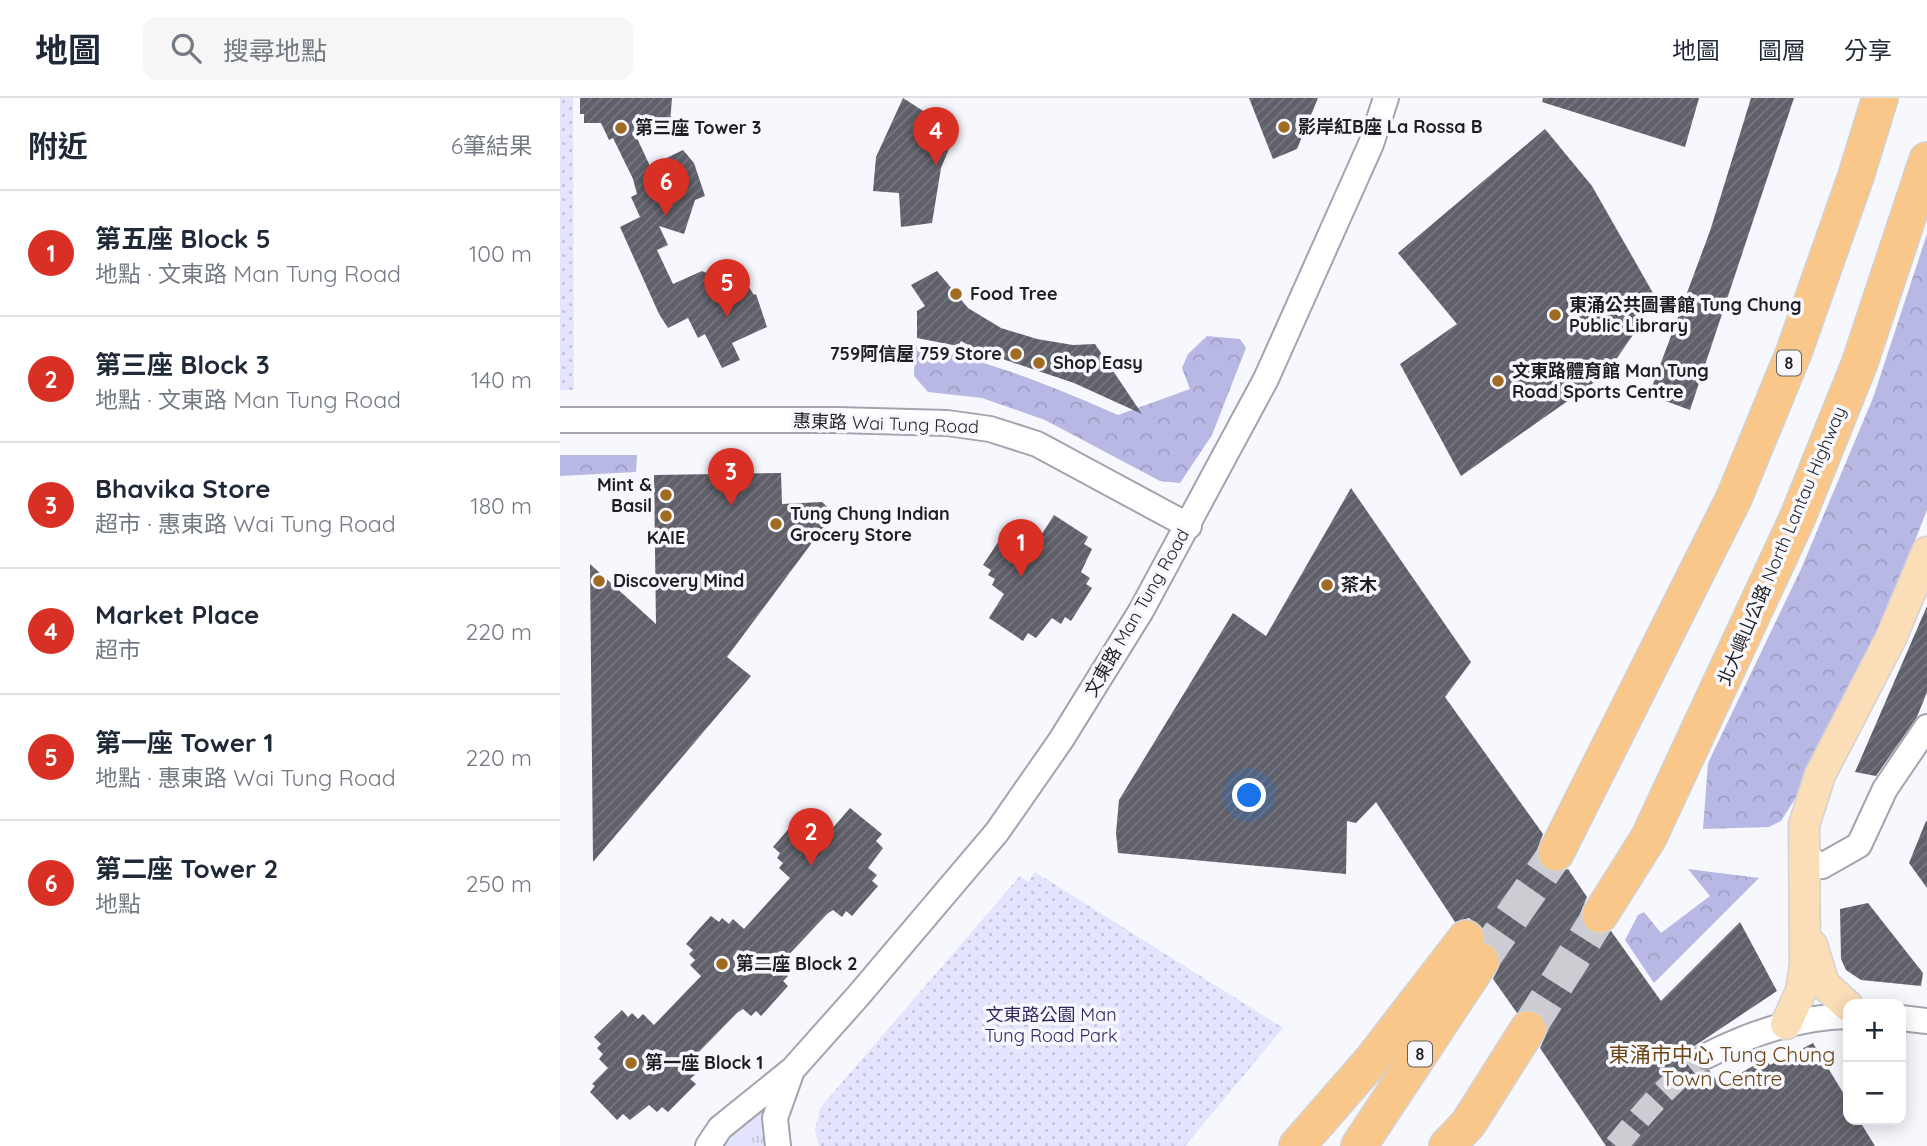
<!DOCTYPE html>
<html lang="zh-TW">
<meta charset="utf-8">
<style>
body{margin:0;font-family:Quicksand,"Noto Sans TC",sans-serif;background:#f6f6f7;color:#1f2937}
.controls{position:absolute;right:21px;bottom:21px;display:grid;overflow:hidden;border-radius:14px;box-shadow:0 4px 18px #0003}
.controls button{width:63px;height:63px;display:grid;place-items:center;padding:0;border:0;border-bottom:2px solid #e0e1e3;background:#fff;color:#1f2937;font:35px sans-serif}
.you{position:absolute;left:690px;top:698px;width:24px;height:24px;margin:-18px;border:5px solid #fff;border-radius:50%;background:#1a73e8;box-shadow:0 0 0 10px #1a73e833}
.badge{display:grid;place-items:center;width:46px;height:46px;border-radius:50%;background:#d93025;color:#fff;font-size:23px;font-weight:700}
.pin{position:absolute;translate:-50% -58px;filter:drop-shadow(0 2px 4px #0008)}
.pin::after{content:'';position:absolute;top:37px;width:24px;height:21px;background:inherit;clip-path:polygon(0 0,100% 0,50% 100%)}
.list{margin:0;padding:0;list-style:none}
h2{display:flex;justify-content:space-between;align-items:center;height:91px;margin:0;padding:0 28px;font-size:30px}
h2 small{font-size:23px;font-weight:400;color:#747a83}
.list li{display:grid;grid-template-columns:46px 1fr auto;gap:21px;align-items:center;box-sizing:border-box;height:126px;padding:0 28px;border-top:2px solid #e0e1e3}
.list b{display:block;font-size:26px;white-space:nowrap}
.list p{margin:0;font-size:23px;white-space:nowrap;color:#747a83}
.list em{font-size:23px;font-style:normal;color:#747a83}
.icon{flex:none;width:38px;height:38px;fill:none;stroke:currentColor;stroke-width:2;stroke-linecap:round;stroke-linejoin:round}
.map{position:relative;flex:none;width:1367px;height:1048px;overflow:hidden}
header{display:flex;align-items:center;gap:42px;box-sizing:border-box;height:98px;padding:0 35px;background:#fff;border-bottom:2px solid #e0e1e3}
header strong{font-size:33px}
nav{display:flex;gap:38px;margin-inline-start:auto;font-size:24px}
.search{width:490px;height:63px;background:#f6f6f7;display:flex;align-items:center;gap:18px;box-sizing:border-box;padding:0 24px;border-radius:14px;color:#747a83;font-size:26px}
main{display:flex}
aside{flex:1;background:#fff}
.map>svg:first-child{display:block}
.grass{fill:url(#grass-tufts)}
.forest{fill:url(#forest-crowns)}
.park{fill:url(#park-dots)}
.building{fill:url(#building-hatch)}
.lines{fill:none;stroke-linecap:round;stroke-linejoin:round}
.minor-tunnel{stroke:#ccccd2;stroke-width:24;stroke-dasharray:24 12;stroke-linecap:butt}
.highway-tunnel{stroke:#ccccd2;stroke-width:35;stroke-dasharray:35 18;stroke-linecap:butt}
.minor-casing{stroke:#a4a4af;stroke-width:28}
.major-casing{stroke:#d2d2d3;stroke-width:33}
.highway-casing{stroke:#d2d2d3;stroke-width:38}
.minor{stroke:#fff;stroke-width:24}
.major{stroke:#fbddb8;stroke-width:30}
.highway{stroke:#f9c789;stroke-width:35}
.poi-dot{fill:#9f6c22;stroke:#f7f7fe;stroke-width:2.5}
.labels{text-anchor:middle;stroke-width:7;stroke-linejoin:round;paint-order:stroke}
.shield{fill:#f7f7fe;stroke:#606065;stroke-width:2}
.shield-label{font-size:16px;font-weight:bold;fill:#1f1f23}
.poi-label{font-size:18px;font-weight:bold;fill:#1f1f23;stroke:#f7f7fe;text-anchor:start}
.street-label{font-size:18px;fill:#1f1f23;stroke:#f7f7fe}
.park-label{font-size:18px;fill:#2d275d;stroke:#f7f7fe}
.quarter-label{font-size:21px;fill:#6a4715;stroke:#f7f7fe}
</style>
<header>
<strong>地圖</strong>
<div class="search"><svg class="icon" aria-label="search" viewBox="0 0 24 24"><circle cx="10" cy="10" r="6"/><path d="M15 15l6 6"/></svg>搜尋地點</div>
<nav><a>地圖</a><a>圖層</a><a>分享</a></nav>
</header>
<main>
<aside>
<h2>附近<small>6筆結果</small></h2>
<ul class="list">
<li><span class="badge">1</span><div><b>第五座 Block 5</b><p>地點 · 文東路 Man Tung Road</p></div><em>100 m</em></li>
<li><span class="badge">2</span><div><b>第三座 Block 3</b><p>地點 · 文東路 Man Tung Road</p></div><em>140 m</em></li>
<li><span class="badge">3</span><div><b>Bhavika Store</b><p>超市 · 惠東路 Wai Tung Road</p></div><em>180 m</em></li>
<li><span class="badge">4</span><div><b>Market Place</b><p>超市</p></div><em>220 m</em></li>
<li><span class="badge">5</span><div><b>第一座 Tower 1</b><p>地點 · 惠東路 Wai Tung Road</p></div><em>220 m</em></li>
<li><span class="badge">6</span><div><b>第二座 Tower 2</b><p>地點</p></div><em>250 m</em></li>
</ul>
</aside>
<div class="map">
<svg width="1367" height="1048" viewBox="0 0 1367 1048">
<defs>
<pattern id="grass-tufts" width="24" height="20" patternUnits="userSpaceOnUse" patternTransform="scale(1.75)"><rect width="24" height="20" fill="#e3e4fe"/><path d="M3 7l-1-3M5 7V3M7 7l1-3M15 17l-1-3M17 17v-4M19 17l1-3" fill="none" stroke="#c2c3d9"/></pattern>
<pattern id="forest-crowns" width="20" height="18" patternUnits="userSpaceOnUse" patternTransform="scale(1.75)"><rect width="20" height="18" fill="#b8b8e5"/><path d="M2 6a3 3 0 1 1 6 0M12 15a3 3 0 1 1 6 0" fill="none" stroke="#9e9ec4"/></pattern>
<pattern id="park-dots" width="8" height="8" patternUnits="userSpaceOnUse" patternTransform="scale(1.75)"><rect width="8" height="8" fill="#e3e4fe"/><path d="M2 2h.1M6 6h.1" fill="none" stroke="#c2c3d9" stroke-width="1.8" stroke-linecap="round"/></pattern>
<pattern id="building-hatch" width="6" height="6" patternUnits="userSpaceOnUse" patternTransform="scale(1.75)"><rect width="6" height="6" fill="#60606a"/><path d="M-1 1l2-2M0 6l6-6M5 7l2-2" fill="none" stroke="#77777f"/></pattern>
</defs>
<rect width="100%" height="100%" fill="#f7f7fe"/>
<!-- grass -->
<path class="grass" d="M 209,1004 L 210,1048 L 157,1048 Z"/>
<!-- forest -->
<path class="forest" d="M 1367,136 L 1367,412 L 1336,491 L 1290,589 L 1235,701 L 1221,723 L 1209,729 L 1143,731 L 1148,665 L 1241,471 L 1313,300 Z
M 647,238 L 680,241 L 686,250 L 652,337 L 620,385 L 600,383 L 485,322 L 422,300 L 368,294 L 354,278 L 355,248 C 423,260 495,289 558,317 L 630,291 L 622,270 L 628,256 Z
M 0,357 L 77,357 L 76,374 L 0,378 Z
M 1128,771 L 1199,780 L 1094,885 L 1065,842 L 1078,817 L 1084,814 L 1101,835 L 1150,798 Z"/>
<!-- park -->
<path class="park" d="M 0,0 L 13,0 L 14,292 L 0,292 Z
M 475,774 L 723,930 L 625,1048 L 259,1048 L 255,1032 L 260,1010 L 460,778 L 468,784 Z"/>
<!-- building -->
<path class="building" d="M 20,0 L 112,0 L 110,26 L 73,26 L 79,37 L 76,38 L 90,68 L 123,52 L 134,65 L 145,98 L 135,102 L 124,136 L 99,128 L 108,147 L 97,152 L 113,186 L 142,173 L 176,188 L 185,183 L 194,197 L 196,196 L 207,229 L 172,245 L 180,262 L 162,270 L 145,236 L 138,240 L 128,220 L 108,230 L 99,216 L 60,129 L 80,119 L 71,99 L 77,96 L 73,81 L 53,40 L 49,42 L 41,25 L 24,25 L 24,16 L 20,16 Z
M 343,0 L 396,34 L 381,70 L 372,125 L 341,129 L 339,95 L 313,93 L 316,59 Z
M 689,0 L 758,0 L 737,51 L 713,61 Z
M 983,0 L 1139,0 L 1125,49 L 982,4 Z
M 1191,0 L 1234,0 L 1130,312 L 1089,297 L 1150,133 Z
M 985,31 L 1032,88 L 1097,202 L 1046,276 L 901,378 L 840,266 L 897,226 L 838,155 Z
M 377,173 L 408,210 L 441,230 L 477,241 L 513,247 L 535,246 L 582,316 L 514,285 L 419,253 L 401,243 L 398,248 L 357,240 L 357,213 L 365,208 L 351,187 Z
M 221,375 L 222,406 L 262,404 L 274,415 L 167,559 L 191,578 L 33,764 L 30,466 L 96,526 L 94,377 Z
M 791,390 L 911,564 L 885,599 L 983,736 L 976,755 L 980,767 L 997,775 L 1008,771 L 1027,799 L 1020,816 L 1023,827 L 1039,837 L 1051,833 L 1101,903 L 1180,824 L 1217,893 L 1133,949 L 1133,965 L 1138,971 L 1149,972 L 1162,990 L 1169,982 L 1205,961 L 1210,967 L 1253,945 L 1288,1003 L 1288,1022 L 1299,1022 L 1315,1048 L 1046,1048 L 980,950 L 988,932 L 985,921 L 969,911 L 957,915 L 933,881 L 941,864 L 939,853 L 926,844 L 924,832 L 909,820 L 895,824 L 816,704 L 796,725 L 787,723 L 786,776 L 558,755 L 556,735 L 559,702 L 673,515 L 706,538 Z
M 494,417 L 528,439 L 524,446 L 532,451 L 521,474 L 530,480 L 526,486 L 532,490 L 511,523 L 505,519 L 501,526 L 492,520 L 476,540 L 468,535 L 463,543 L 429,520 L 444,496 L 432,487 L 435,481 L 428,477 L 431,472 L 423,467 L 444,435 L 452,440 L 455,435 L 462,439 L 465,433 L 478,442 Z
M 1367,508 L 1367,594 L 1357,619 L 1316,678 L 1295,674 Z
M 290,710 L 322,736 L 316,743 L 323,750 L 308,770 L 317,777 L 312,783 L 318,788 L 292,818 L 286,813 L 282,819 L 273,812 L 267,816 L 223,863 L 225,865 L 220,871 L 228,878 L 223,883 L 228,888 L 201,918 L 196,913 L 191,918 L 183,911 L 177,915 L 132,961 L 128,968 L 136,976 L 130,981 L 136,986 L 108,1014 L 102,1009 L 97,1014 L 89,1007 L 70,1022 L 63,1016 L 57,1022 L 30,994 L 35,988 L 32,986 L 48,970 L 39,961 L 43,956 L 37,950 L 41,946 L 34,939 L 62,912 L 68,919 L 72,915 L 78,921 L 83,916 L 94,927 L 141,878 L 130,867 L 135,862 L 129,856 L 133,852 L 126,846 L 139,831 L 151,818 L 159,824 L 162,820 L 169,826 L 173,821 L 184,831 L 230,780 L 219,770 L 223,765 L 217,760 L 220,755 L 213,749 L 238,720 L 245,726 L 249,722 L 255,728 L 260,722 L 271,732 Z
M 1366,723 L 1367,723 L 1367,790 L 1349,765 Z
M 1308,805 L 1363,875 L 1361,888 L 1301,882 L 1286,872 L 1281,861 L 1280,811 Z"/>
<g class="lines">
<!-- minor-tunnel -->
<path class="minor-tunnel" d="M 1056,1048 C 1084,1014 1110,983 1146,958"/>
<!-- highway-tunnel -->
<path class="highway-tunnel" d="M 921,863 L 996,755
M 968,931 L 1040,817"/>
<!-- minor casing -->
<g class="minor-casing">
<path id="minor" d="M 0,322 L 278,322 L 387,325 L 430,331 L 477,346 L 629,428
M 1242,756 L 1262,768 L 1299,747 L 1325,691 L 1367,629
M 1341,920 L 1367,923
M 1146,958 C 1191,935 1238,919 1288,918
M 148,1048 L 160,1030 L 233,971 L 298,898 L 437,734 L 501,642 L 581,513 L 706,281 L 811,46 L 826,0
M 218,1048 L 215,1020 L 231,975"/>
</g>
<!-- major casing -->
<g class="major-casing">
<path id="major" d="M 1252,847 L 1264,886 L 1288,908
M 1226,926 L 1241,893 L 1245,867 L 1244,727 L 1260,677 L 1331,540 L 1367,454"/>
</g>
<!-- highway casing -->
<g class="highway-casing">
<path id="highway" d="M 996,755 L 1174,400 L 1234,254 L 1296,78 L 1320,0
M 1040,817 L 1089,739 L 1237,421 L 1299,267 L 1367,62
M 737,1048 L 812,962 L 906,840
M 799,1048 L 921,863
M 887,1048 L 908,1026 L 968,931"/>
</g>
<!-- minor -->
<use href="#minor" class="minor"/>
<!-- major -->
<use href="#major" class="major"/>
<!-- highway -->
<use href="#highway" class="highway"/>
</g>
<!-- markers -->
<g class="poi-dot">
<circle cx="724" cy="29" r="7"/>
<circle cx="61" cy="30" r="7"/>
<circle cx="396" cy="196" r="7"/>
<circle cx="995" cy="217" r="7"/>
<circle cx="456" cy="256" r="7"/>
<circle cx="479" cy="265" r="7"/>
<circle cx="938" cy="283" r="7"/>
<circle cx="106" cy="397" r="7"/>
<circle cx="106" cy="418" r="7"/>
<circle cx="216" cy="426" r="7"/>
<circle cx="39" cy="483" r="7"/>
<circle cx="767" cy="487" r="7"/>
<circle cx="162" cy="866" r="7"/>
<circle cx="71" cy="965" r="7"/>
</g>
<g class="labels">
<!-- shield labels -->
<g class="shield">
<rect x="1217" y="252.5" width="24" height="25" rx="5"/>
<rect x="848" y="943.5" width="24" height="25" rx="5"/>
</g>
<g class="shield-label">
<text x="1229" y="271">8</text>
<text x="860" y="962">8</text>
</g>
<!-- poi labels -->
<g class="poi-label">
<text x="738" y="35">影岸紅B座 La Rossa B</text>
<text x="75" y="36">第三座 Tower 3</text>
<text x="410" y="202">Food Tree</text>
<text x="1009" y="213">東涌公共圖書館 Tung Chung<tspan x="1009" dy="21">Public Library</tspan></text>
<text x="442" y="262" text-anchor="end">759阿信屋 759 Store</text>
<text x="493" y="271">Shop Easy</text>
<text x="952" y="279">文東路體育館 Man Tung<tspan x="952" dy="21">Road Sports Centre</tspan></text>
<text x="92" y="393" text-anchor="end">Mint &amp;<tspan x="92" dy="21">Basil</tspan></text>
<text x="230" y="422">Tung Chung Indian<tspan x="230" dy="21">Grocery Store</tspan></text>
<text x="106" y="446" text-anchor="middle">KAIE</text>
<text x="53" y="489">Discovery Mind</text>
<text x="781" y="493">茶木</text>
<text x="176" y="872">第二座 Block 2</text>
<text x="85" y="971">第一座 Block 1</text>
</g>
<!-- street labels -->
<g class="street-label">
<text transform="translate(326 326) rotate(2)" y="6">惠東路 Wai Tung Road</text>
<text transform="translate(1222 448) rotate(-67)" y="6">北大嶼山公路 North Lantau Highway</text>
<text transform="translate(577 515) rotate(-60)" y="6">文東路 Man Tung Road</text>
</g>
<!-- park labels -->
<g class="park-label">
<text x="491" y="923">文東路公園 Man<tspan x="491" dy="21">Tung Road Park</tspan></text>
</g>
<!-- quarter labels -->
<g class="quarter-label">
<text x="1162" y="964">東涌市中心 Tung Chung<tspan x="1162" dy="24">Town Centre</tspan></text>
</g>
</g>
</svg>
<div class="controls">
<button>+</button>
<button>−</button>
</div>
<div class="you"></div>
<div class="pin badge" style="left:461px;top:479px">1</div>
<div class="pin badge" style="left:251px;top:768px">2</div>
<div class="pin badge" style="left:171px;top:408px">3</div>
<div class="pin badge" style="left:376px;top:67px">4</div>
<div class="pin badge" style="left:167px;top:219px">5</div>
<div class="pin badge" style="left:106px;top:118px">6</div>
</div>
</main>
